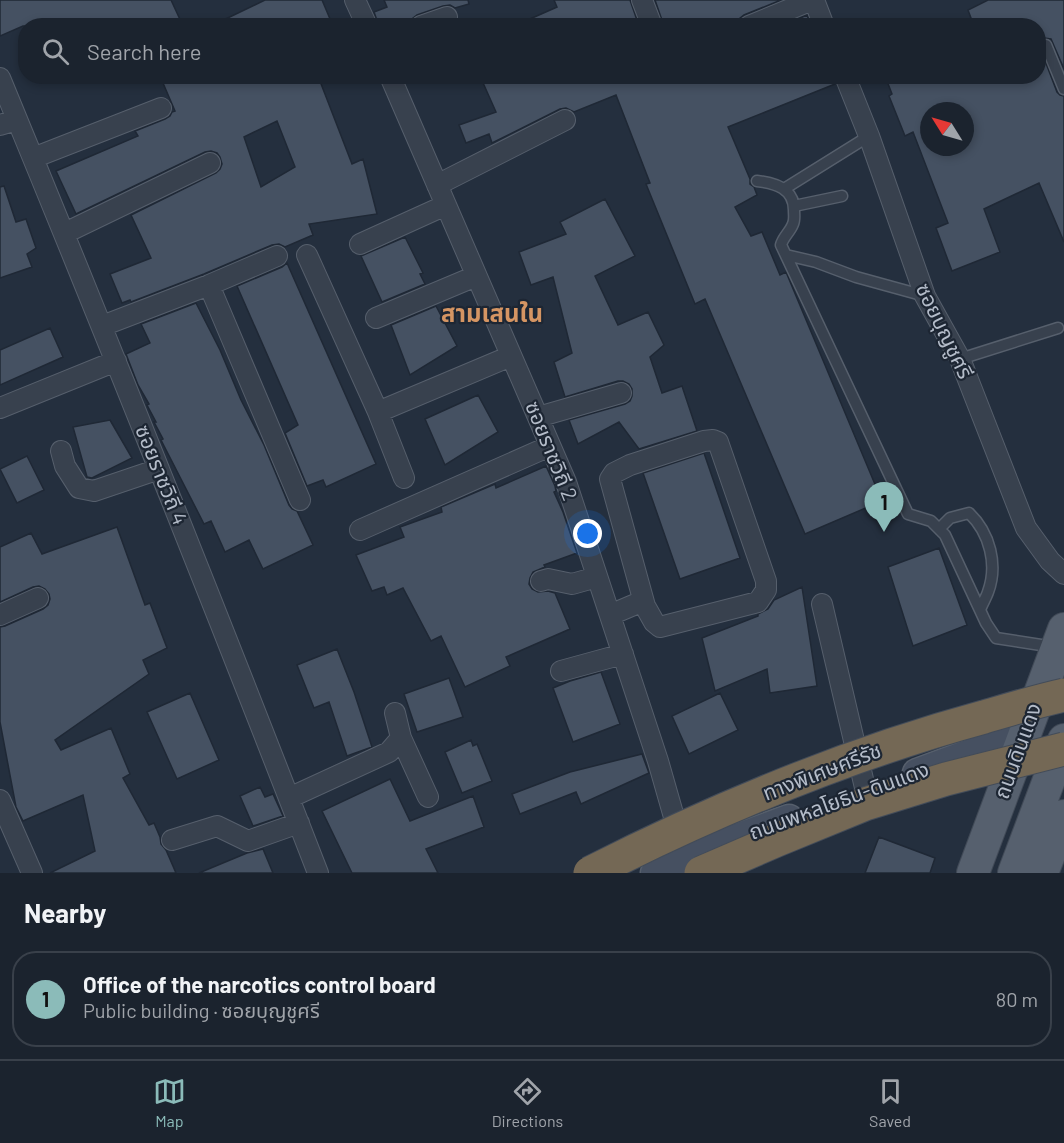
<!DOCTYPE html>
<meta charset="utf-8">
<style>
body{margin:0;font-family:Barlow,"Noto Sans Thai",sans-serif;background:#242b36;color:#f1f3f6}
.compass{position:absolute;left:920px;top:102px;width:54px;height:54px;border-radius:50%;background:#1b232e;box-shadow:0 3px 9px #0003;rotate:307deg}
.you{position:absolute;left:588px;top:534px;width:21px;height:21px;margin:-15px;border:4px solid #fff;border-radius:50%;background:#1a73e8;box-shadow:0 0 0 9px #1a73e833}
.badge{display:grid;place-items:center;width:39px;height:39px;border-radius:50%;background:#8bbbb9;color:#111;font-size:20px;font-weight:700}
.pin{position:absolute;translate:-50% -50px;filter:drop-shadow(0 2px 3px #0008)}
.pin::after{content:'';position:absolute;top:32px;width:21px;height:18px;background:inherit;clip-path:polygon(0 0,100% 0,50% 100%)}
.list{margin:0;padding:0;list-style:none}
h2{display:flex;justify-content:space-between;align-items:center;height:78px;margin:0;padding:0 24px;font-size:26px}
h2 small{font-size:20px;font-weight:400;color:#a0a4aa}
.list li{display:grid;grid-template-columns:39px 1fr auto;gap:18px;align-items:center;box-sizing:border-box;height:96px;margin:0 12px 12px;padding:0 12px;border:2px solid #39404a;border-radius:24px}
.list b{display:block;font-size:22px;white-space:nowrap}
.list p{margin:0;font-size:20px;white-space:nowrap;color:#a0a4aa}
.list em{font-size:20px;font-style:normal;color:#a0a4aa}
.icon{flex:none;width:33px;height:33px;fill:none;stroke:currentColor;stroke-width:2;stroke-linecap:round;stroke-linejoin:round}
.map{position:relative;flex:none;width:1064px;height:873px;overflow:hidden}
.search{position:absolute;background:#1b232e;box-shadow:0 3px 9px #0003;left:18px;right:18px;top:18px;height:66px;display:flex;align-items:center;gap:15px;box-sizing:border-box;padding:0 21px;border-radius:24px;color:#a0a4aa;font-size:22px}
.sheet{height:186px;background:#1b232e}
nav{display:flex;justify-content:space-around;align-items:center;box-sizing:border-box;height:84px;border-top:2px solid #39404a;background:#1b232e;font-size:16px;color:#a0a4aa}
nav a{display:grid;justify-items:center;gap:3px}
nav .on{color:#8bbbb9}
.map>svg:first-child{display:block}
.building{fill:#455162;stroke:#1f2835;stroke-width:1.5;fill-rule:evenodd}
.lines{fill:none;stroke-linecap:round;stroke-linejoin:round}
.lane-casing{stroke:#565f6c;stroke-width:13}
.street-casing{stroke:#565f6c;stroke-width:22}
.secondary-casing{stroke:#565f6c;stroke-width:31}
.primary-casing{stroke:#414a57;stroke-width:34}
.lane{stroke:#38414e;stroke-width:10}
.street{stroke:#38414e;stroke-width:20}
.secondary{stroke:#465061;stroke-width:28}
.primary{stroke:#56606e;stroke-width:32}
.highway-bridge-casing{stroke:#434c59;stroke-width:35;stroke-linecap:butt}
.highway-bridge{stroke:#746855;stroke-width:33}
.labels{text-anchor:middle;stroke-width:4.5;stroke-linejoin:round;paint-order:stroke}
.street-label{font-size:21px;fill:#b4bcc9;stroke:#1d2633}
.quarter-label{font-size:24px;font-weight:bold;fill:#d59563;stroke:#1d2633}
</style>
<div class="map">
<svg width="1064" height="873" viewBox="0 0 1064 873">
<rect width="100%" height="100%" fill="#242f3e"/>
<!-- building -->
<path class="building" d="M 0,0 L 171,0 L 183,26 L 23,26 L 0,36 Z
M 265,0 L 322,0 L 333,26 L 211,26 Z
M 384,0 L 468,0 L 469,4 L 455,8 L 450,5 L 443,6 L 417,15 L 412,19 L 409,26 L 379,26 L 374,12 L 387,7 Z
M 554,0 L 630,0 L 639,26 L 514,26 L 557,7 Z
M 655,0 L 781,0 L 744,15 L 739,19 L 737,26 L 664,26 Z
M 988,0 L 1064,0 L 1064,69 L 1051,39 L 1044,38 L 1040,41 L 1039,45 L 1057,92 L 1060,95 L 1064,96 L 1064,242 L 1039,183 L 984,209 L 1000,252 L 952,271 L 936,228 L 948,223 L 913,132 L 905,136 L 889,96 L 892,94 L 885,76 L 1038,76 L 1038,26 L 974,26 L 968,10 ZM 929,111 L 965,111 L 965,147 L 929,147 Z
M 807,15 L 811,26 L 782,26 Z
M 160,76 L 318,76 L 352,164 L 363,159 L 377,214 L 309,224 L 313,235 L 285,247 L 279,244 L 272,245 L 204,274 L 131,302 L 130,300 L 122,303 L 110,274 L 151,258 L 131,215 L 216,173 L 220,169 L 222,164 L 220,157 L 217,153 L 211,151 L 205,152 L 76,214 L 56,171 L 138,136 L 135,131 L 165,119 L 170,116 L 172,112 L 175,111 ZM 277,121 L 295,167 L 261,187 L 244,137 Z
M 480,76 L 833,76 L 835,84 L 728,127 L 750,179 L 750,184 L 754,187 L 757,195 L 735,207 L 751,236 L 762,232 L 780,275 L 786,272 L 882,501 L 805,534 L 705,299 L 695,304 L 646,184 L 650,183 L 616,95 L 574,112 L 566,108 L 560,109 L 492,143 L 489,134 L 466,143 L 459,125 L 496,112 Z
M 4,186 L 16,222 L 26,219 L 36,248 L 27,254 L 32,267 L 0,278 L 0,187 Z
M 605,199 L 635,256 L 595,276 L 618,325 L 648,312 L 664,345 L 650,357 L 662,393 L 682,386 L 697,431 L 639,449 L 619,422 L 578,444 L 569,420 L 625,404 L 630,401 L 632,396 L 632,389 L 629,384 L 623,381 L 618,381 L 565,397 L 554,362 L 572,353 L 553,277 L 531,285 L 519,252 L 566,234 L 560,222 Z
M 405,237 L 423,273 L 420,274 L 425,284 L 382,302 L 361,256 Z
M 287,263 L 376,464 L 326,487 L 323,480 L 307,486 L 285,433 L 298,425 L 237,286 L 282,267 Z
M 196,303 L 220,350 L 241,400 L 264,445 L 289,505 L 292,509 L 297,511 L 313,545 L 263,569 L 249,540 L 225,552 L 211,521 L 204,524 L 161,440 L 163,439 L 154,422 L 156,422 L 147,405 L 149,404 L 138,385 L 126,354 L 150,343 L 141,324 Z
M 436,306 L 457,346 L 410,375 L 391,325 Z
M 50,328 L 63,357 L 0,385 L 0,350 Z
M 478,395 L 498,432 L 445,465 L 425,419 Z
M 110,420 L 132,458 L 92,478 L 87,477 L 73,427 Z
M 704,453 L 740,558 L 680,579 L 643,473 Z
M 27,456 L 44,490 L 17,503 L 0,469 Z
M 546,466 L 555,486 L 556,491 L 554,492 L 563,512 L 577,553 L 544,565 L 545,567 L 533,572 L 530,578 L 529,584 L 532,589 L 538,592 L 548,591 L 555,593 L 570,629 L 506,657 L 510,666 L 465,687 L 441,636 L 431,641 L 403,588 L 387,595 L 384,587 L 372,591 L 356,555 L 404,537 L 400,527 L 442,512 L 441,507 L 495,484 L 496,488 Z
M 117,527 L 145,605 L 150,603 L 167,648 L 143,660 L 149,674 L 55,740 L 61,750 L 111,728 L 130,774 L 123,778 L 149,825 L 154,823 L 160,837 L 161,844 L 166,850 L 176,873 L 50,873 L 95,851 L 83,795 L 23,821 L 16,807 L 0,722 L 0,627 L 5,626 L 43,609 L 48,605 L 50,599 L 49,594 L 45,589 L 39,586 L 33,587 L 0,602 L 0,547 L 31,533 L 42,554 Z
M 939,548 L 967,625 L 913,646 L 888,567 Z
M 802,587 L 817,686 L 770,693 L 767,669 L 715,691 L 702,638 L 758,616 L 758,614 L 768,609 L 774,600 Z
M 337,649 L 354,692 L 372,747 L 347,756 L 329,702 L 314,708 L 297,665 Z
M 601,672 L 620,724 L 573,742 L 553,688 L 570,681 Z
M 449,678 L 463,717 L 417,732 L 404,694 Z
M 190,693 L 219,760 L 177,779 L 147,712 Z
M 720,693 L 738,730 L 689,754 L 672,716 Z
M 471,740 L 473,746 L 477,744 L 492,781 L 462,793 L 445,752 Z
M 642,754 L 649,773 L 581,804 L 576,792 L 520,814 L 512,794 L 570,772 Z
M 390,779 L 410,821 L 473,796 L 484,827 L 426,849 L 438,873 L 352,873 L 322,811 Z
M 260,787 L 265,797 L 273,794 L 283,816 L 253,826 L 240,796 Z
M 879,837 L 935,858 L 930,873 L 865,873 Z
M 263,849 L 273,873 L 199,873 L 247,853 Z"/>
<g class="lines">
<!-- lane casing -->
<g class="lane-casing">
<path id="lane" d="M 1046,45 L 1064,89
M 757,181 C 776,183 794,189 794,210 C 794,215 795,220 793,224 C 790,232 783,237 781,245 L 908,514 L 931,521 L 945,535 L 986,623 L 996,638 L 1054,647
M 784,189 L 869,136
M 794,206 L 842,196
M 786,255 L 816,262 L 856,277 L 925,296
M 960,359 L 1058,328
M 939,529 L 950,518 L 969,513 C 990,533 998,565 988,592 C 986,598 982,604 980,610"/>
</g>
<!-- street casing -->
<g class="street-casing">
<path id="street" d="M 355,0 L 367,26
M 642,0 L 652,26
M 814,0 L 824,26
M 421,26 L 447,17
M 749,26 L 812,0
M 390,76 L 566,482 L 658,761 L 680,838
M 845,76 L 869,136 L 925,296 L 960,359 L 1026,528 L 1050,561 L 1064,574
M 0,78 C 109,342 215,607 318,873
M 0,125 L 17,120
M 33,158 L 161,108
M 437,185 L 565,120
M 65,233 L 210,163
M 360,244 L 446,205
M 307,255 L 378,412 L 404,478
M 209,285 L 300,500
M 376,318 L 476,276
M 102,326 L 209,285 L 277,256
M 0,408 L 116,361
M 378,412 L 511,356
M 538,417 L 621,393
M 713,440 L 718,442 L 766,581 L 766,590 L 758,602 L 660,627 L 654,622 L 645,606 L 610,479 L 614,473 L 630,465 L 704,441 Z
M 61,451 L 65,466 L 79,488 L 94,491 L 159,469
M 360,530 L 550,446
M 541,581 L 548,579 L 572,584 L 597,577
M 822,604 L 866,792
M 0,615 L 38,598
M 610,615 L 643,601
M 561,671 L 623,654
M 401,738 L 428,797
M 289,798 L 389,752 L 401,738 L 395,713
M 0,800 L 32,873
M 172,840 L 217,826 L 248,841 L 299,823"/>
</g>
<!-- secondary casing -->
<g class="secondary-casing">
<path id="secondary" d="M 917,773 L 1025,733
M 655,873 L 685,857 L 789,819"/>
</g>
<!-- primary casing -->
<g class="primary-casing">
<path id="primary" d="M 973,873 L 1064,629
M 1014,873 L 1064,740
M 1042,873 L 1064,816"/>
</g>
<!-- lane -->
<use href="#lane" class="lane"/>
<!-- street -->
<use href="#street" class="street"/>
<!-- secondary -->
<use href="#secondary" class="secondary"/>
<!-- primary -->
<use href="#primary" class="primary"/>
<!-- highway-bridge casing -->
<g class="highway-bridge-casing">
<path id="highway-bridge" d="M 590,873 C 716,809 848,754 984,717 C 1011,709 1037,701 1064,695
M 701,873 L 777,840 L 865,804 L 946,779 L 1064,749"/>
</g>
<!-- highway-bridge -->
<use href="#highway-bridge" class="highway-bridge"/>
</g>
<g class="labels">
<!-- street labels -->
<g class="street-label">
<text transform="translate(944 331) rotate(64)" y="7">ซอยบุญชูศรี</text>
<text transform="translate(551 451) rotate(68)" y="7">ซอยราชวิถี 2</text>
<text transform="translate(161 475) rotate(68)" y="7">ซอยราชวิถี 4</text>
<text transform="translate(1018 751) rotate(-70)" y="7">ถนนดินแดง</text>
<text transform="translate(822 772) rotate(-21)" y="7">ทางพิเศษศรีรัช</text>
<text transform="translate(839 801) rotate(-20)" y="7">ถนนพหลโยธิน-ดินแดง</text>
</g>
<!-- quarter labels -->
<g class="quarter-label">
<text x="492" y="322">สามเสนใน</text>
</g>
</g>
</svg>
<svg class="compass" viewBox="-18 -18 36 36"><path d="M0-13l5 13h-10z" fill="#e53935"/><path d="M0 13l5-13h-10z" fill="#a0a4aa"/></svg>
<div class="you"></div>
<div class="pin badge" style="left:884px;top:532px">1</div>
<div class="search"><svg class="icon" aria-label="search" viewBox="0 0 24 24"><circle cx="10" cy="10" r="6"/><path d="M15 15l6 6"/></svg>Search here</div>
</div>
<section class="sheet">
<h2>Nearby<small></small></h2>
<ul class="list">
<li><span class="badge">1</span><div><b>Office of the narcotics control board</b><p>Public building · ซอยบุญชูศรี</p></div><em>80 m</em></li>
</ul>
</section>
<nav>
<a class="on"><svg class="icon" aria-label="map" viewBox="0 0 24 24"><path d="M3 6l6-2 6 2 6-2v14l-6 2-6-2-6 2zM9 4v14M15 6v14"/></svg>Map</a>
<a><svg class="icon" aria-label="directions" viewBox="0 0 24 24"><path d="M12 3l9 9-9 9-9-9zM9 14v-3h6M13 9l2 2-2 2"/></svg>Directions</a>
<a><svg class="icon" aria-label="saved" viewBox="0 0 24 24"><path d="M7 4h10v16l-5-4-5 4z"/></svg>Saved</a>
</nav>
